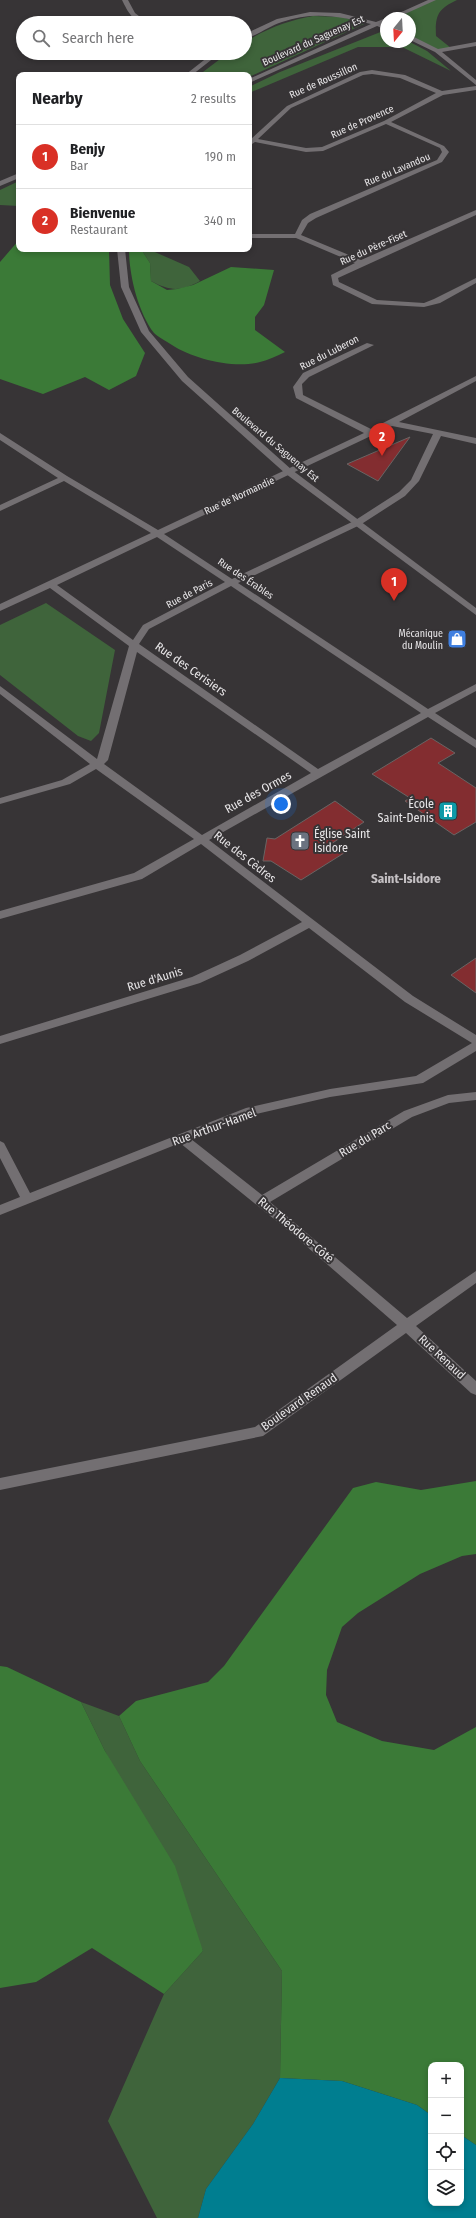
<!DOCTYPE html>
<meta charset="utf-8">
<style>
body{margin:0;font-family:"Fira Sans Condensed",sans-serif;background:#f2f2f2;color:#202124}
.controls{position:absolute;right:12px;bottom:12px;display:grid;overflow:hidden;border-radius:8px;box-shadow:0 2px 6px #0003}
.controls button{width:36px;height:36px;display:grid;place-items:center;padding:0;border:0;border-bottom:1px solid #e0e0e0;background:#fff;color:#202124;font:20px sans-serif}
.compass{position:absolute;left:380px;top:12px;width:36px;height:36px;border-radius:50%;background:#fff;box-shadow:0 2px 6px #0003;rotate:198deg}
.you{position:absolute;left:281px;top:804px;width:14px;height:14px;margin:-10px;border:3px solid #fff;border-radius:50%;background:#1a73e8;box-shadow:0 0 0 6px #1a73e833}
.badge{display:grid;place-items:center;width:26px;height:26px;border-radius:50%;background:#d93025;color:#fff;font-size:13px;font-weight:700}
.pin{position:absolute;translate:-50% -33px;filter:drop-shadow(0 1px 2px #0008)}
.pin::after{content:'';position:absolute;top:21px;width:14px;height:12px;background:inherit;clip-path:polygon(0 0,100% 0,50% 100%)}
.list{margin:0;padding:0;list-style:none}
h2{display:flex;justify-content:space-between;align-items:center;height:52px;margin:0;padding:0 16px;font-size:17px}
h2 small{font-size:13px;font-weight:400;color:#757577}
.list li{display:grid;grid-template-columns:26px 1fr auto;gap:12px;align-items:center;box-sizing:border-box;height:64px;padding:0 16px;border-top:1px solid #e0e0e0}
.list b{display:block;font-size:15px;white-space:nowrap}
.list p{margin:0;font-size:13px;white-space:nowrap;color:#757577}
.list em{font-size:13px;font-style:normal;color:#757577}
.icon{flex:none;width:22px;height:22px;fill:none;stroke:currentColor;stroke-width:2;stroke-linecap:round;stroke-linejoin:round}
.map{position:relative;flex:none;width:476px;height:2218px;overflow:hidden}
.search{position:absolute;background:#fff;box-shadow:0 2px 6px #0003;left:16px;top:16px;width:236px;height:44px;display:flex;align-items:center;gap:10px;box-sizing:border-box;padding:0 14px;border-radius:22px;color:#757577;font-size:15px}
.panel{position:absolute;background:#fff;box-shadow:0 2px 6px #0003;left:16px;top:72px;width:236px;height:180px;border-radius:8px}
.map>svg:first-child{display:block}
.green{fill:#3f643b}
.forest{fill:#3b7a37}
.water{fill:#007e90}
.building{fill:#832d30;stroke:#696463}
.lines{fill:none;stroke-linecap:round;stroke-linejoin:round}
.street{fill:#736f72;fill-rule:evenodd}
.secondary{fill:#736f72;fill-rule:evenodd}
.labels{text-anchor:middle;stroke-width:4;stroke-linejoin:round;paint-order:stroke}
.far-street-label{font-size:10px;fill:#e8e6e8;stroke:#373436}
.far-poi-label{font-size:10px;fill:#e8e6e8;stroke:#373436;text-anchor:end}
.street-label{font-size:12px;fill:#e8e6e8;stroke:#373436}
.poi-label{font-size:12px;fill:#e8e6e8;stroke:#373436;text-anchor:end}
.neighbourhood-label{font-size:13px;font-weight:bold;fill:#c5c1c4;stroke:#373436}
</style>
<div class="map">
<svg width="476" height="2218" viewBox="0 0 476 2218">
<rect width="100%" height="100%" fill="#373436"/>
<!-- green -->
<path class="green" d="M 433,0 L 457,0 C 438,9 435,15 436,36 L 451,48 L 437,51 L 410,37 L 410,18 L 391,18 Z
M 313,16 L 342,17 L 364,24 L 249,77 L 249,75 L 199,75 L 228,53 L 245,53 L 245,42 C 266,29 289,20 313,16 Z
M 383,31 L 386,32 L 386,42 L 410,42 L 427,51 L 451,71 L 402,47 L 358,47 L 249,93 L 249,87 L 280,72 Z
M 19,181 L 19,206 L 0,205 L 0,190 Z
M 141,249 L 148,249 L 189,267 L 200,281 C 180,292 170,291 151,281 L 150,263 Z
M 46,603 L 115,650 L 99,733 L 91,741 L 78,736 L 0,675 L 0,625 Z
M 81,1702 L 119,1716 L 140,1761 L 282,1971 L 280,2078 L 253,2124 L 206,2189 L 198,2218 L 157,2218 L 108,2121 L 164,1994 L 203,1951 Z"/>
<!-- forest -->
<path class="forest" d="M 19,240 L 19,249 L 109,249 L 110,285 L 123,319 L 145,353 L 136,376 L 109,390 L 85,377 L 43,394 L 0,379 L 0,262 Z
M 129,249 L 141,249 L 150,263 L 151,281 L 167,290 L 177,289 L 193,285 L 231,267 L 274,270 L 264,305 L 255,317 L 255,330 L 285,352 C 277,356 268,360 260,362 C 234,369 193,359 172,345 C 166,341 158,337 154,333 C 138,312 129,275 129,249 Z
M 476,1481 L 476,1554 L 462,1556 L 420,1574 L 358,1613 L 342,1627 L 327,1670 L 326,1695 L 337,1722 L 382,1741 L 434,1750 L 476,1727 L 476,2145 L 461,2135 L 461,2065 L 431,2065 L 431,2115 L 417,2105 L 342,2081 L 280,2078 L 282,1971 L 140,1761 L 119,1716 L 136,1701 L 208,1682 L 224,1666 L 353,1488 L 376,1482 L 421,1490 Z
M 0,1666 L 7,1667 L 81,1702 L 105,1751 L 175,1866 L 203,1951 L 164,1994 L 92,1948 L 36,1982 L 0,1988 Z"/>
<!-- water -->
<path class="water" d="M 280,2078 L 342,2081 L 417,2105 L 431,2115 L 431,2203 L 461,2203 L 461,2135 L 476,2145 L 476,2218 L 198,2218 L 206,2189 L 253,2124 Z"/>
<!-- building -->
<path class="building" d="M 410,437 L 378,481 L 347,464 Z
M 431,738 L 455,753 L 438,763 L 476,788 L 476,822 L 454,835 L 405,801 L 410,798 L 372,774 Z
M 335,801 L 364,822 L 331,844 L 344,853 L 301,880 L 271,861 L 263,861 L 267,838 L 275,839 Z
M 476,958 L 476,993 L 451,975 Z"/>
<g class="lines">
<!-- street -->
<path class="street" d="M 122,0 L 128,0 L 135,13 L 148,23 C 133,23 128,12 122,0 Z
M 377,22 L 386,26 L 386,30 L 375,25 L 374,24 Z
M 410,35 L 438,49 L 476,42 L 476,46 L 442,52 L 476,80 L 476,85 L 435,52 L 410,40 Z
M 372,70 L 405,75 L 442,91 L 476,86 L 476,90 L 443,95 L 391,122 L 444,146 L 449,152 L 442,162 L 316,218 L 308,223 L 301,235 L 361,260 L 476,210 L 476,215 L 338,278 L 339,282 L 377,300 L 424,303 L 434,299 L 476,278 L 476,283 L 440,303 L 424,307 L 372,304 L 333,285 L 331,275 L 355,263 L 296,238 L 249,238 L 249,234 L 295,234 L 302,220 L 310,214 L 437,160 L 442,152 L 440,148 L 386,124 L 323,151 L 306,152 L 255,142 L 249,146 L 251,139 L 287,106 L 360,72 ZM 372,74 L 400,78 L 436,93 L 384,121 L 322,147 L 306,148 L 258,139 L 291,108 L 363,75 Z
M 367,343 L 374,345 L 309,377 L 302,384 L 303,395 L 371,429 L 476,376 L 476,381 L 399,422 L 476,438 L 476,444 L 441,436 L 419,481 L 405,496 L 360,525 L 238,583 L 428,709 L 476,684 L 476,691 L 435,713 L 476,740 L 476,748 L 428,717 L 209,840 L 413,996 L 476,1035 L 476,1051 L 423,1083 L 330,1097 L 248,1116 L 191,1139 L 262,1195 L 404,1111 L 448,1095 L 476,1092 L 476,1100 L 449,1103 L 412,1117 L 270,1202 L 407,1318 L 476,1271 L 476,1283 L 416,1326 L 476,1381 L 476,1395 L 471,1393 L 406,1333 L 263,1436 L 0,1490 L 0,1478 L 255,1427 L 397,1325 L 290,1232 L 180,1143 L 0,1215 L 0,1205 L 20,1197 L 0,1158 L 0,1141 L 4,1143 L 30,1193 L 246,1108 L 330,1089 L 416,1076 L 472,1043 L 405,1002 L 309,928 L 248,961 L 200,983 L 0,1044 L 0,1036 L 192,977 L 240,955 L 302,922 L 201,844 L 142,879 L 0,919 L 0,911 L 134,873 L 194,839 L 96,769 L 70,784 L 0,804 L 0,798 L 62,780 L 90,764 L 0,694 L 0,686 L 97,759 L 129,646 L 50,588 L 0,611 L 0,604 L 151,533 L 64,481 L 0,511 L 0,505 L 58,478 L 0,440 L 0,433 L 67,476 L 158,530 L 364,433 L 296,398 L 293,387 L 303,373 ZM 392,426 L 433,434 L 411,480 L 399,492 L 354,521 L 232,579 L 164,534 ZM 157,537 L 225,582 L 143,625 L 133,640 L 57,585 ZM 231,586 L 421,713 L 318,769 L 139,644 L 149,629 ZM 137,652 L 311,773 L 202,835 L 104,764 L 108,760 Z"/>
<!-- secondary -->
<path class="secondary" d="M 428,0 L 436,0 L 396,18 L 388,18 Z
M 310,12 L 340,13 L 376,22 L 386,18 L 386,22 L 249,83 L 249,79 L 371,24 C 341,16 312,11 282,22 C 269,26 258,35 245,39 L 245,34 L 277,19 Z
M 213,53 L 220,53 L 192,75 L 185,75 Z
M 19,173 L 19,178 L 0,186 L 0,181 Z
M 117,249 L 125,249 L 129,287 L 149,331 L 188,377 L 292,470 L 476,608 L 476,615 L 286,474 L 182,381 L 141,332 L 121,287 Z"/>
</g>
<!-- icons -->
<defs>
<g id="shop-square" transform="scale(1)"><rect x="-9" y="-9" width="18" height="18" rx="4" fill="#3f7fe0" stroke="#373436"/><path d="M-5-2.5h2.3a2.7 3.5 0 0 1 5.4 0H5L5.5 6h-11ZM-1.5-2.5h3a1.5 2.3 0 0 0-3 0Z" fill="#fff"/></g>
<g id="building-square" transform="scale(1)"><rect x="-9" y="-9" width="18" height="18" rx="4" fill="#0f9aa8" stroke="#373436"/><path d="M-4-6H4V6H1V3H-1V6H-4ZM-2.5-4.3h1.7v1.8h-1.7ZM.8-4.3h1.7v1.8H.8ZM-2.5-1h1.7V.8h-1.7ZM.8-1h1.7V.8H.8Z" fill="#fff"/></g>
<g id="church-square" transform="scale(1)"><rect x="-9" y="-9" width="18" height="18" rx="4" fill="#6b7280" stroke="#373436"/><path d="M-1.2-6h2.4v3.5h3.3v2.4h-3.3V6h-2.4V-.1h-3.3v-2.4h3.3Z" fill="#fff"/></g>
</defs>
<g fill-rule="evenodd">
<use href="#shop-square" x="457" y="639"/>
<use href="#building-square" x="448" y="811"/>
<use href="#church-square" x="300" y="841"/>
</g>
<g class="labels">
<!-- far-street labels -->
<g class="far-street-label">
<text transform="translate(313 40) rotate(-24)" y="4">Boulevard du Saguenay Est</text>
<text transform="translate(323 80) rotate(-24)" y="4">Rue de Roussillon</text>
<text transform="translate(362 121) rotate(-24)" y="4">Rue de Provence</text>
<text transform="translate(397 169) rotate(-23)" y="4">Rue du Lavandou</text>
<text transform="translate(373 247) rotate(-24)" y="4">Rue du Père-Fiset</text>
<text transform="translate(329 352) rotate(-27)" y="4">Rue du Luberon</text>
<text transform="translate(276 444) rotate(40)" y="4">Boulevard du Saguenay Est</text>
<text transform="translate(239 495) rotate(-25)" y="4">Rue de Normandie</text>
<text transform="translate(246 578) rotate(34)" y="4">Rue des Érables</text>
<text transform="translate(189 593) rotate(-28)" y="4">Rue de Paris</text>
</g>
<!-- far-poi labels -->
<g class="far-poi-label">
<text x="443" y="637">Mécanique<tspan x="443" dy="12">du Moulin</tspan></text>
</g>
<!-- street labels -->
<g class="street-label">
<text transform="translate(191 669) rotate(35)" y="4">Rue des Cerisiers</text>
<text transform="translate(258 792) rotate(-29)" y="4">Rue des Ormes</text>
<text transform="translate(245 857) rotate(38)" y="4">Rue des Cèdres</text>
<text transform="translate(155 979) rotate(-17)" y="4">Rue d'Aunis</text>
<text transform="translate(214 1127) rotate(-20)" y="4">Rue Arthur-Hamel</text>
<text transform="translate(365 1139) rotate(-31)" y="4">Rue du Parc</text>
<text transform="translate(296 1230) rotate(40)" y="4">Rue Théodore-Côté</text>
<text transform="translate(442 1357) rotate(43)" y="4">Rue Renaud</text>
<text transform="translate(299 1402) rotate(-35)" y="4">Boulevard Renaud</text>
</g>
<!-- poi labels -->
<g class="poi-label">
<text x="434" y="808">École<tspan x="434" dy="14">Saint-Denis</tspan></text>
<text x="314" y="838" text-anchor="start">Église Saint<tspan x="314" dy="14">Isidore</tspan></text>
</g>
<!-- neighbourhood labels -->
<g class="neighbourhood-label">
<text x="406" y="883">Saint-Isidore</text>
</g>
</g>
</svg>
<div class="controls">
<button>+</button>
<button>−</button>
<button><svg class="icon" aria-label="locate" viewBox="0 0 24 24"><circle cx="12" cy="12" r="6"/><path d="M12 2v4M12 18v4M2 12h4M18 12h4"/></svg></button>
<button><svg class="icon" aria-label="layers" viewBox="0 0 24 24"><path d="M12 4l9 5-9 5-9-5zM3 14l9 5 9-5"/></svg></button>
</div>
<svg class="compass" viewBox="-18 -18 36 36"><path d="M0-13l5 13h-10z" fill="#e53935"/><path d="M0 13l5-13h-10z" fill="#757577"/></svg>
<div class="you"></div>
<div class="pin badge" style="left:394px;top:601px">1</div>
<div class="pin badge" style="left:382px;top:456px">2</div>
<div class="search"><svg class="icon" aria-label="search" viewBox="0 0 24 24"><circle cx="10" cy="10" r="6"/><path d="M15 15l6 6"/></svg>Search here</div>
<section class="panel">
<h2>Nearby<small>2 results</small></h2>
<ul class="list">
<li><span class="badge">1</span><div><b>Benjy</b><p>Bar</p></div><em>190 m</em></li>
<li><span class="badge">2</span><div><b>Bienvenue</b><p>Restaurant</p></div><em>340 m</em></li>
</ul>
</section>
</div>
